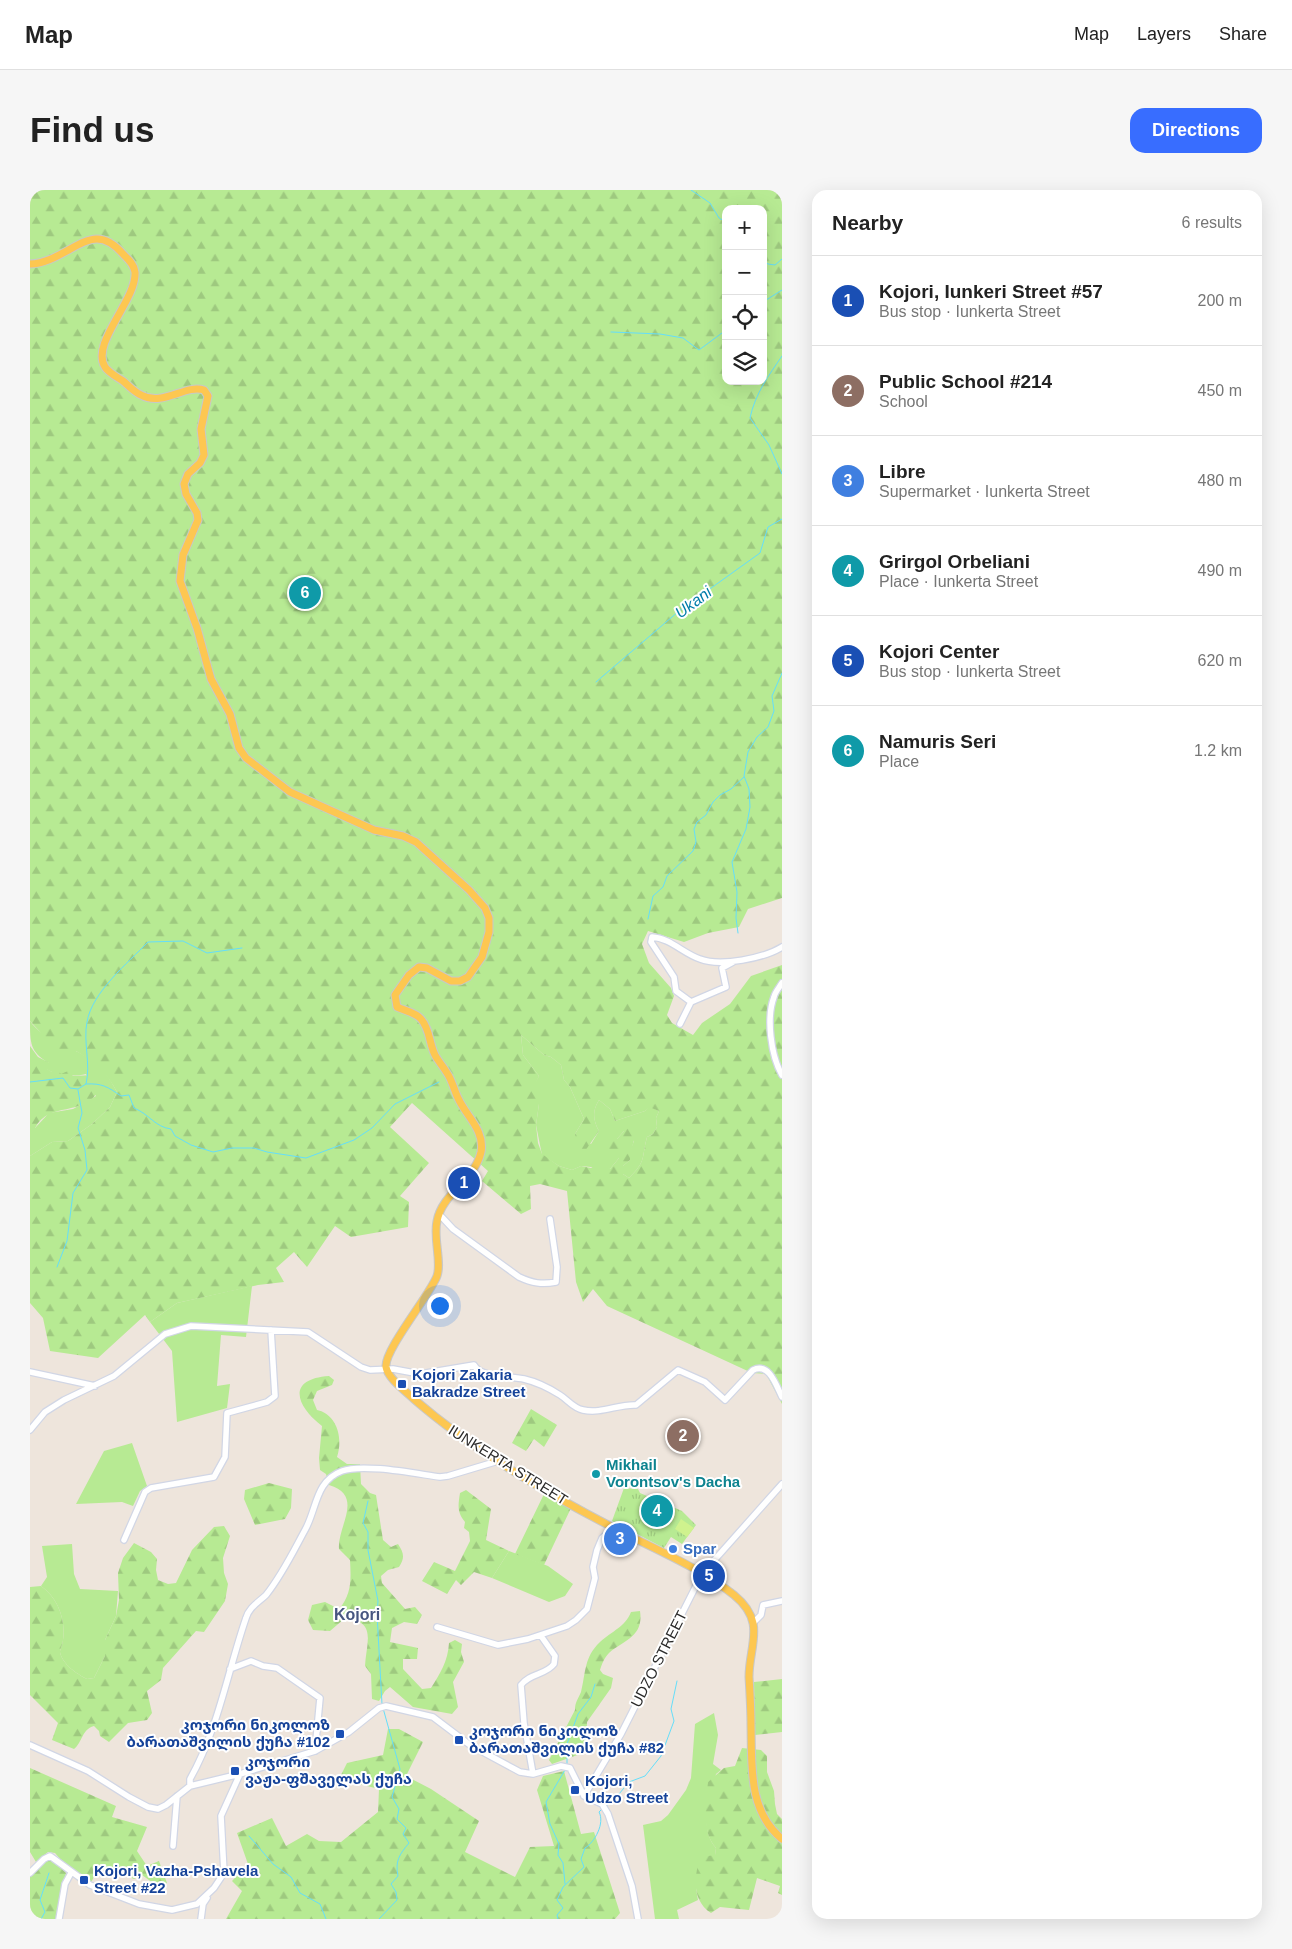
<!DOCTYPE html>
<meta charset="utf-8">
<style>
body{margin:0;font-family:Helvetica,"Noto Sans Georgian",sans-serif;background:#f6f6f6;color:#222}
.controls{position:absolute;right:15px;top:15px;display:grid;overflow:hidden;border-radius:10px;box-shadow:0 5px 20px #0002}
.controls button{width:45px;height:45px;display:grid;place-items:center;padding:0;border:0;border-bottom:1px solid #e0e0e0;background:#fff;color:#222;font:25px sans-serif}
.you{position:absolute;left:409px;top:1115px;width:18px;height:18px;margin:-12px;border:4px solid #fff;border-radius:50%;background:#1a73e8;box-shadow:0 0 0 8px #1a73e833}
.badge{display:grid;place-items:center;width:32px;height:32px;border-radius:50%;background:#386dff;color:#fff;font-size:16px;font-weight:700}
.pin{position:absolute;translate:-50% -50%;border:2px solid #fff;box-shadow:0 1px 5px #0006}
.list{margin:0;padding:0;list-style:none}
h2{display:flex;justify-content:space-between;align-items:center;height:65px;margin:0;padding:0 20px;font-size:21px}
h2 small{font-size:16px;font-weight:400;color:#767676}
.list li{display:grid;grid-template-columns:32px 1fr auto;gap:15px;align-items:center;box-sizing:border-box;height:90px;padding:0 20px;border-top:1px solid #e0e0e0}
.list b{display:block;font-size:19px;white-space:nowrap}
.list p{margin:0;font-size:16px;white-space:nowrap;color:#767676}
.list em{font-size:16px;font-style:normal;color:#767676}
.icon{flex:none;width:28px;height:28px;fill:none;stroke:currentColor;stroke-width:2;stroke-linecap:round;stroke-linejoin:round}
.map{position:relative;flex:none;width:752px;height:1729px;overflow:hidden;border-radius:15px}
header{display:flex;align-items:center;gap:30px;box-sizing:border-box;height:70px;padding:0 25px;background:#fff;border-bottom:1px solid #e0e0e0}
header strong{font-size:24px}
nav{display:flex;gap:28px;margin-inline-start:auto;font-size:18px}
.intro{display:flex;align-items:center;justify-content:space-between;box-sizing:border-box;height:120px;padding:0 30px}
h1{margin:0;font-size:35px}
.button{padding:12px 22px;border-radius:15px;background:#386dff;color:#fff;font-size:18px;font-weight:700}
main{display:flex;gap:30px;padding:0 30px}
aside{flex:1;background:#fff;border-radius:15px;box-shadow:0 5px 20px #0002}
.map>svg:first-child{display:block}
.grass{fill:#b7ea93}
.forest{fill:url(#forest-firs);fill-rule:evenodd}
.park{fill:url(#park-tufts)}
.pitch{fill:#cff28e}
.lines{fill:none;stroke-linecap:round;stroke-linejoin:round}
.stream{stroke:#65defa;stroke-width:1}
.minor-casing{stroke:#d1d6e5;stroke-width:8}
.major-casing{stroke:#c8c8c8;stroke-width:9}
.minor{stroke:#fff;stroke-width:5.5}
.major{stroke:#fdc751;stroke-width:7}
.transit-dot{fill:#1a4fb4;stroke:#fff;stroke-width:2}
.culture-dot{fill:#0f9aa8;stroke:#fff;stroke-width:2}
.shop-dot{fill:#3f7fe0;stroke:#fff;stroke-width:2}
.labels{text-anchor:middle;stroke-width:4;stroke-linejoin:round;paint-order:stroke}
.transit-label{font-size:15px;font-weight:bold;fill:#164399;stroke:#fff;text-anchor:start}
.street-label{font-size:15px;fill:#2b2b2b;stroke:#fff}
.culture-label{font-size:15px;font-weight:bold;fill:#0d838f;stroke:#fff;text-anchor:start}
.shop-label{font-size:15px;font-weight:bold;fill:#366cbe;stroke:#fff;text-anchor:start}
.water-label{font-size:16px;font-style:italic;fill:#017ca9;stroke:#fff}
.neighbourhood-label{font-size:16px;font-weight:bold;fill:#475680;stroke:#fff}
</style>
<header>
<strong>Map</strong>
<nav><a>Map</a><a>Layers</a><a>Share</a></nav>
</header>
<div class="intro"><h1>Find us</h1><a class="button">Directions</a></div>
<main>
<div class="map">
<svg width="752" height="1729" viewBox="0 0 752 1729">
<defs>
<pattern id="forest-firs" width="22" height="20" patternUnits="userSpaceOnUse" patternTransform="scale(1.25)"><rect width="22" height="20" fill="#b7ea93"/><path d="M5 1l3.5 6h-7zM16 11l3.5 6h-7z" fill="#9ec97f"/></pattern>
<pattern id="park-tufts" width="24" height="20" patternUnits="userSpaceOnUse" patternTransform="scale(1.25)"><rect width="24" height="20" fill="#b7ea93"/><path d="M3 7l-1-3M5 7V3M7 7l1-3M15 17l-1-3M17 17v-4M19 17l1-3" fill="none" stroke="#9ec97f"/></pattern>
</defs>
<rect width="100%" height="100%" fill="#eee5dc"/>
<!-- grass -->
<path class="grass" d="M 0,831 C 13,850 41,856 60,869 C 73,877 80,889 87,902 L 80,917 L 62,934 L 38,951 L 22,952 L 0,966 L 0,938 L 5,938 L 19,923 L 43,919 L 66,906 L 56,884 C 43,887 27,886 16,879 L 19,873 C 0,862 0,853 0,831 Z
M 491,845 L 514,865 L 521,867 L 531,875 L 534,890 L 540,897 L 554,929 L 545,944 L 561,954 L 569,941 C 563,930 562,921 569,910 L 580,919 L 585,931 L 615,921 L 619,916 L 629,921 L 626,928 L 627,937 L 623,944 L 617,947 C 611,969 617,970 599,988 L 593,984 L 593,976 L 600,970 L 600,961 L 604,951 L 594,941 L 587,949 L 589,968 L 580,979 L 551,976 L 542,980 L 529,976 L 512,965 L 506,935 L 509,914 L 504,895 L 509,886 L 493,865 Z
M 222,1096 L 216,1147 L 191,1145 L 187,1196 L 200,1194 L 197,1218 L 147,1232 L 142,1161 L 120,1132 L 147,1113 Z
M 102,1253 L 117,1296 L 110,1301 L 103,1316 L 92,1312 L 46,1314 L 74,1261 Z
M 42,1354 L 44,1384 L 50,1399 L 88,1401 L 86,1426 L 75,1450 L 75,1466 L 64,1488 L 57,1489 C 47,1484 32,1474 30,1462 C 30,1459 33,1454 33,1450 C 36,1430 28,1408 11,1396 L 17,1387 L 12,1356 Z
M 479,1361 L 518,1376 L 543,1394 L 535,1406 L 519,1412 L 462,1388 Z
M 684,1523 L 688,1545 L 683,1574 L 691,1580 L 686,1584 C 681,1607 668,1638 686,1658 L 685,1666 L 666,1699 L 668,1710 L 647,1720 L 649,1729 L 625,1729 L 613,1635 L 631,1631 L 638,1625 L 656,1600 L 661,1588 L 665,1534 Z"/>
<!-- forest -->
<path class="forest" d="M 0,0 L 752,0 L 752,708 L 718,719 L 709,737 L 678,743 L 654,752 L 618,741 L 612,754 L 619,773 L 641,798 L 644,806 L 637,825 L 642,833 L 663,845 L 672,833 L 700,814 L 721,786 L 752,775 L 752,1214 L 736,1184 L 722,1183 L 577,1116 L 563,1099 L 553,1112 L 546,1092 L 537,1001 L 510,994 L 500,996 L 501,1019 L 491,1024 L 452,991 L 458,981 L 382,913 L 360,937 L 399,973 L 370,1006 L 379,1012 L 378,1037 L 321,1047 L 305,1036 L 277,1077 L 264,1062 L 246,1078 L 254,1092 L 228,1095 L 147,1113 L 120,1132 L 115,1125 L 68,1168 L 20,1161 L 13,1128 L 0,1113 L 0,966 L 22,952 L 38,951 L 62,934 L 80,917 L 87,902 C 77,883 65,872 46,861 L 39,864 L 25,858 L 0,831 ZM 696,19 L 733,19 L 733,191 L 696,191 ZM 491,845 L 514,865 L 521,867 L 531,875 L 534,890 L 540,897 L 554,929 L 545,944 L 549,961 L 555,961 L 569,941 C 563,930 562,921 569,910 L 580,919 L 585,931 L 615,921 L 619,917 L 629,921 L 626,928 L 627,937 L 623,944 L 617,947 C 611,969 617,970 599,988 L 593,984 L 593,976 L 600,970 C 600,958 608,946 604,935 L 594,934 L 594,941 L 587,949 L 583,943 L 576,944 L 575,959 L 589,968 L 580,979 L 570,972 L 561,978 L 551,976 L 542,980 L 529,976 L 512,964 L 508,953 L 506,935 L 509,914 L 517,907 L 505,895 L 509,886 L 493,865 Z
M 0,856 L 8,867 L 20,873 L 17,879 L 22,882 L 26,879 L 31,884 L 38,881 L 43,886 L 63,885 L 71,898 C 52,929 20,910 5,938 L 0,938 Z
M 299,1186 L 304,1190 L 302,1195 L 287,1201 L 283,1210 L 287,1220 C 308,1225 313,1249 307,1267 L 317,1274 L 330,1274 L 331,1294 L 340,1303 L 346,1305 L 353,1350 L 361,1357 L 368,1354 C 374,1363 375,1368 369,1377 L 358,1380 L 351,1386 L 352,1393 L 375,1419 L 385,1417 L 392,1425 L 387,1434 L 374,1432 L 362,1438 L 360,1452 L 388,1458 L 387,1469 L 373,1469 L 373,1479 L 392,1499 L 401,1498 C 410,1484 418,1471 419,1453 L 425,1450 L 432,1454 L 431,1462 L 434,1472 L 423,1492 L 428,1517 L 422,1524 L 383,1517 L 360,1497 L 355,1501 L 349,1511 L 342,1509 L 341,1484 L 335,1476 C 336,1453 348,1430 314,1429 L 300,1441 L 283,1440 L 278,1430 L 282,1415 L 295,1412 L 309,1419 C 322,1404 321,1389 320,1370 L 309,1359 C 307,1336 335,1306 299,1295 L 296,1284 L 290,1280 L 289,1268 L 292,1236 C 266,1216 256,1189 299,1186 Z
M 501,1219 L 527,1235 L 514,1257 L 504,1249 L 496,1261 L 482,1253 Z
M 239,1293 L 262,1299 L 261,1318 L 255,1329 L 225,1335 L 214,1309 L 215,1300 Z
M 436,1300 L 461,1319 L 456,1350 L 479,1361 L 462,1388 L 444,1382 L 431,1395 L 426,1390 L 417,1404 L 392,1391 L 404,1372 L 425,1381 L 440,1351 L 439,1342 L 434,1338 L 435,1332 C 427,1322 428,1316 430,1303 Z
M 514,1304 L 541,1318 L 514,1375 L 485,1364 Z
M 194,1336 L 200,1346 L 193,1368 L 194,1383 L 198,1394 L 195,1411 L 174,1442 L 166,1441 L 133,1478 L 131,1490 L 117,1501 L 122,1523 L 117,1530 L 98,1533 L 79,1552 L 70,1546 L 69,1541 L 64,1536 C 51,1540 53,1552 44,1559 L 22,1550 L 28,1533 L 0,1505 L 0,1397 L 11,1396 C 28,1408 36,1430 33,1450 C 33,1454 30,1459 30,1462 C 32,1474 47,1484 57,1489 L 64,1488 L 75,1466 L 75,1450 L 86,1426 L 89,1410 L 88,1383 L 93,1368 L 104,1353 L 121,1362 L 127,1369 L 126,1380 L 128,1390 L 138,1394 L 146,1393 L 162,1360 L 184,1337 Z
M 610,1421 C 614,1447 594,1450 579,1463 C 574,1468 572,1474 570,1480 L 573,1484 L 583,1488 L 581,1498 L 557,1532 L 556,1562 L 522,1574 L 519,1570 L 545,1520 C 545,1512 548,1509 551,1502 C 556,1482 554,1467 570,1452 C 582,1441 595,1437 601,1422 Z
M 752,1489 L 752,1542 L 725,1545 L 724,1492 Z
M 358,1539 L 369,1539 L 393,1552 L 376,1586 L 401,1599 L 449,1631 L 435,1662 L 485,1687 L 500,1657 L 524,1656 L 507,1600 L 513,1586 L 534,1581 L 551,1644 L 564,1642 L 590,1723 L 585,1729 L 196,1729 L 212,1701 L 202,1691 L 218,1674 L 207,1643 L 242,1628 L 256,1656 L 277,1644 L 289,1651 L 311,1652 L 348,1622 L 349,1599 L 309,1589 L 317,1573 L 353,1565 Z
M 712,1558 L 731,1560 L 737,1566 L 737,1582 L 744,1601 L 745,1614 L 747,1624 L 752,1629 L 752,1705 L 748,1703 L 750,1696 L 727,1688 L 719,1720 L 690,1717 L 681,1723 C 662,1711 663,1686 671,1667 L 685,1665 L 686,1658 C 671,1642 676,1613 678,1592 L 694,1578 L 705,1576 Z
M 0,1578 L 86,1616 L 82,1627 L 117,1637 L 107,1661 L 117,1676 L 129,1671 L 137,1693 L 130,1698 L 112,1685 L 104,1689 L 70,1674 L 61,1693 L 37,1677 L 25,1663 L 18,1662 L 6,1672 L 0,1662 Z
M 20,1669 L 26,1672 L 36,1683 L 26,1729 L 0,1729 L 0,1685 L 14,1671 Z"/>
<!-- park -->
<path class="park" d="M 594,1298 L 608,1299 L 610,1303 L 652,1321 L 666,1335 L 652,1354 L 641,1347 L 634,1358 L 582,1331 Z"/>
<!-- pitch -->
<path class="pitch" d="M 648,1238 L 662,1250 L 656,1257 L 642,1245 Z
M 651,1329 L 664,1338 L 657,1347 L 645,1339 Z"/>
<g class="lines">
<!-- stream -->
<path class="stream" d="M 661,0 L 680,13 L 689,28 L 696,32
M 733,70 L 738,74 L 745,75 L 752,69
M 733,112 L 752,100
M 581,142 L 630,144 L 653,148 L 669,160 L 696,140
M 752,166 C 739,185 725,204 720,228 L 739,255 L 752,284
M 566,492 L 649,421 L 730,363 L 738,337 L 752,329
M 618,729 L 623,706 L 633,697 L 637,686 L 663,661 L 666,652 L 664,639 L 667,632 L 676,625 L 683,612 L 690,605 L 701,599 L 714,587
M 708,743 L 706,728 L 707,702 L 702,672 L 716,639 L 720,617 L 719,599 L 714,586 L 718,562 L 727,547 L 738,537 L 744,521 L 742,506 L 752,483
M 0,892 L 33,888 L 40,898 L 48,899 L 56,894 C 61,874 53,852 57,832 C 62,802 98,773 118,752 L 153,751 L 177,763 L 212,758
M 56,894 C 72,893 78,897 91,906 L 99,905 L 104,918 C 119,924 125,937 141,939 L 145,946 L 161,955 L 183,962 L 202,958 L 224,958 L 237,962 L 276,968 L 324,950 L 342,938 L 365,914 L 409,892
M 27,1077 L 37,1051 L 43,1003 L 57,980 L 55,960 L 48,938 L 52,923 L 48,900
M 338,1311 L 333,1333 L 338,1342 L 338,1360 L 348,1411 L 347,1424 L 352,1514
M 537,1574 L 537,1554 L 548,1524 L 561,1507 L 565,1494
M 535,1580 L 516,1612 L 520,1634 L 529,1654 L 528,1665 L 533,1673 L 535,1694
M 576,1617 L 581,1608 L 589,1604 L 599,1592 L 615,1586 L 631,1566 L 644,1531 L 641,1519 L 647,1491
M 219,1646 L 243,1674 L 261,1687 L 270,1703 L 290,1714 L 296,1729
M 11,1729 L 15,1722 L 10,1710 L 19,1683
M 349,1729 L 367,1710 L 366,1702 L 361,1694 L 368,1686 C 365,1671 369,1665 379,1653 L 373,1644 L 376,1638 L 367,1629 L 369,1619 L 362,1607 L 370,1579 L 353,1518
M 528,1729 L 527,1725 L 533,1718 L 527,1710 L 533,1697 L 554,1677 L 551,1669 L 555,1658 C 565,1652 575,1633 569,1622 L 572,1619"/>
<!-- minor casing -->
<g class="minor-casing">
<path id="minor" d="M 752,793 C 749,798 745,802 744,807 C 736,828 741,866 752,885
M 661,812 L 646,801 L 644,787 L 621,752 L 622,747 C 640,748 654,764 670,769 C 691,777 734,768 752,757
M 650,834 L 661,812 L 696,797 L 692,778 L 703,772
M 409,1024 L 423,1039 L 489,1087 C 502,1093 512,1095 526,1092 L 527,1077 L 520,1029
M 0,1182 L 65,1196
M 0,1240 L 15,1222 L 34,1210 L 84,1186 L 135,1144 L 161,1136 L 278,1142 L 331,1177 L 340,1180 L 363,1179 L 390,1184 L 444,1175 C 450,1188 482,1186 494,1189 C 507,1192 519,1198 530,1205 C 538,1210 543,1218 553,1220 C 572,1224 588,1214 606,1215 L 648,1180 L 675,1192 L 695,1210 L 723,1180 C 739,1172 746,1195 752,1207
M 94,1350 L 115,1302 L 121,1298 L 184,1287 L 195,1267 L 197,1223 L 237,1212 L 245,1206 L 241,1140
M 723,1433 L 731,1425 L 733,1415 L 752,1411
M 407,1437 L 468,1455 L 498,1449 L 537,1436 L 546,1430 L 557,1419 L 565,1388 L 563,1377 L 567,1360 L 572,1348 L 584,1338
M 200,1479 L 221,1471 L 233,1476 L 247,1478 L 290,1508 L 285,1561
M 0,1555 L 58,1581 L 99,1607 L 118,1617 L 128,1619 L 136,1615 L 160,1596 L 210,1584 L 285,1561 L 319,1542 L 349,1518 L 356,1516 L 403,1527 L 440,1555 L 490,1582 L 503,1584 L 531,1576 L 540,1578 L 554,1606 L 572,1614 L 578,1624 L 602,1696 L 608,1729
M 503,1584 L 494,1533 L 491,1495 C 500,1483 516,1485 524,1474 L 525,1466 L 511,1446
M 160,1596 L 160,1589 C 188,1540 198,1480 216,1428 C 219,1417 229,1412 236,1405 C 252,1385 263,1362 275,1340 C 287,1319 285,1291 312,1281 C 333,1273 387,1284 410,1287 L 418,1286 L 468,1271
M 554,1606 L 591,1544 L 672,1384 L 752,1294
M 143,1656 L 147,1606
M 0,1683 L 14,1669 L 20,1666 L 60,1695 L 109,1714 L 142,1720 L 167,1714 L 184,1698 L 194,1683 L 191,1626 L 210,1584
M 29,1729 L 35,1694 L 41,1683
M 171,1729 L 173,1714 L 177,1708"/>
</g>
<!-- major casing -->
<g class="major-casing">
<path id="major" d="M 0,74 C 27,73 48,49 67,49 C 78,49 86,56 93,64 C 98,69 104,74 105,82 C 107,110 60,153 75,177 C 79,183 87,187 93,191 C 99,196 104,202 111,205 C 133,217 155,194 174,200 L 178,206 L 171,239 L 174,265 L 170,273 L 158,284 L 154,294 L 156,304 L 167,323 L 168,330 L 153,365 L 150,391 L 167,438 L 181,489 L 200,524 L 209,558 L 216,568 L 260,602 L 344,640 L 373,646 L 386,652 L 439,700 L 455,718 L 459,728 L 459,742 L 452,767 L 438,787 L 430,791 L 421,791 L 397,778 L 389,777 L 379,785 L 365,805 L 367,817 C 375,821 385,822 391,829 C 400,839 399,853 405,865 C 408,871 413,876 417,883 C 422,890 424,900 428,908 C 436,926 455,940 451,962 C 445,990 412,1003 407,1031 C 403,1048 412,1072 407,1086 C 400,1105 354,1160 356,1177 C 358,1189 377,1202 385,1210 C 444,1261 514,1302 584,1338 C 624,1359 669,1377 704,1405 C 737,1432 719,1455 719,1487 C 720,1503 721,1520 721,1536 C 722,1576 718,1621 752,1649"/>
</g>
<!-- minor -->
<use href="#minor" class="minor"/>
<!-- major -->
<use href="#major" class="major"/>
</g>
<!-- markers -->
<g class="transit-dot">
<rect x="367" y="1189" width="10" height="10" rx="2.5"/>
<rect x="305" y="1539" width="10" height="10" rx="2.5"/>
<rect x="424" y="1545" width="10" height="10" rx="2.5"/>
<rect x="200" y="1576" width="10" height="10" rx="2.5"/>
<rect x="540" y="1595" width="10" height="10" rx="2.5"/>
<rect x="49" y="1685" width="10" height="10" rx="2.5"/>
</g>
<circle class="culture-dot" cx="566" cy="1284" r="5"/>
<circle class="shop-dot" cx="643" cy="1359" r="5"/>
<g class="labels">
<!-- transit labels -->
<g class="transit-label">
<text x="382" y="1190">Kojori Zakaria<tspan x="382" dy="17">Bakradze Street</tspan></text>
<text x="300" y="1540" text-anchor="end">კოჯორი ნიკოლოზ<tspan x="300" dy="17">ბარათაშვილის ქუჩა #102</tspan></text>
<text x="439" y="1546">კოჯორი ნიკოლოზ<tspan x="439" dy="17">ბარათაშვილის ქუჩა #82</tspan></text>
<text x="215" y="1577">კოჯორი<tspan x="215" dy="17">ვაჟა-ფშაველას ქუჩა</tspan></text>
<text x="555" y="1596">Kojori,<tspan x="555" dy="17">Udzo Street</tspan></text>
<text x="64" y="1686">Kojori, Vazha-Pshavela<tspan x="64" dy="17">Street #22</tspan></text>
</g>
<!-- street labels -->
<g class="street-label">
<text transform="translate(478 1275) rotate(32)" y="5">IUNKERTA STREET</text>
<text transform="translate(629 1469) rotate(-63)" y="5">UDZO STREET</text>
</g>
<!-- culture labels -->
<g class="culture-label">
<text x="576" y="1280">Mikhail<tspan x="576" dy="17">Vorontsov's Dacha</tspan></text>
</g>
<!-- shop labels -->
<g class="shop-label">
<text x="653" y="1364">Spar</text>
</g>
<!-- water labels -->
<g class="water-label">
<text transform="translate(663 412) rotate(-37)" y="6">Ukani</text>
</g>
<!-- neighbourhood labels -->
<g class="neighbourhood-label">
<text x="327" y="1430">Kojori</text>
</g>
</g>
</svg>
<div class="controls">
<button>+</button>
<button>−</button>
<button><svg class="icon" aria-label="locate" viewBox="0 0 24 24"><circle cx="12" cy="12" r="6"/><path d="M12 2v4M12 18v4M2 12h4M18 12h4"/></svg></button>
<button><svg class="icon" aria-label="layers" viewBox="0 0 24 24"><path d="M12 4l9 5-9 5-9-5zM3 14l9 5 9-5"/></svg></button>
</div>
<div class="you"></div>
<div class="pin badge" style="left:434px;top:993px;background:#1a4fb4">1</div>
<div class="pin badge" style="left:653px;top:1246px;background:#8d6e63">2</div>
<div class="pin badge" style="left:590px;top:1349px;background:#3f7fe0">3</div>
<div class="pin badge" style="left:627px;top:1321px;background:#0f9aa8">4</div>
<div class="pin badge" style="left:679px;top:1386px;background:#1a4fb4">5</div>
<div class="pin badge" style="left:275px;top:403px;background:#0f9aa8">6</div>
</div>
<aside>
<h2>Nearby<small>6 results</small></h2>
<ul class="list">
<li><span class="badge" style="background:#1a4fb4">1</span><div><b>Kojori, Iunkeri Street #57</b><p>Bus stop · Iunkerta Street</p></div><em>200 m</em></li>
<li><span class="badge" style="background:#8d6e63">2</span><div><b>Public School #214</b><p>School</p></div><em>450 m</em></li>
<li><span class="badge" style="background:#3f7fe0">3</span><div><b>Libre</b><p>Supermarket · Iunkerta Street</p></div><em>480 m</em></li>
<li><span class="badge" style="background:#0f9aa8">4</span><div><b>Grirgol Orbeliani</b><p>Place · Iunkerta Street</p></div><em>490 m</em></li>
<li><span class="badge" style="background:#1a4fb4">5</span><div><b>Kojori Center</b><p>Bus stop · Iunkerta Street</p></div><em>620 m</em></li>
<li><span class="badge" style="background:#0f9aa8">6</span><div><b>Namuris Seri</b><p>Place</p></div><em>1.2 km</em></li>
</ul>
</aside>
</main>
